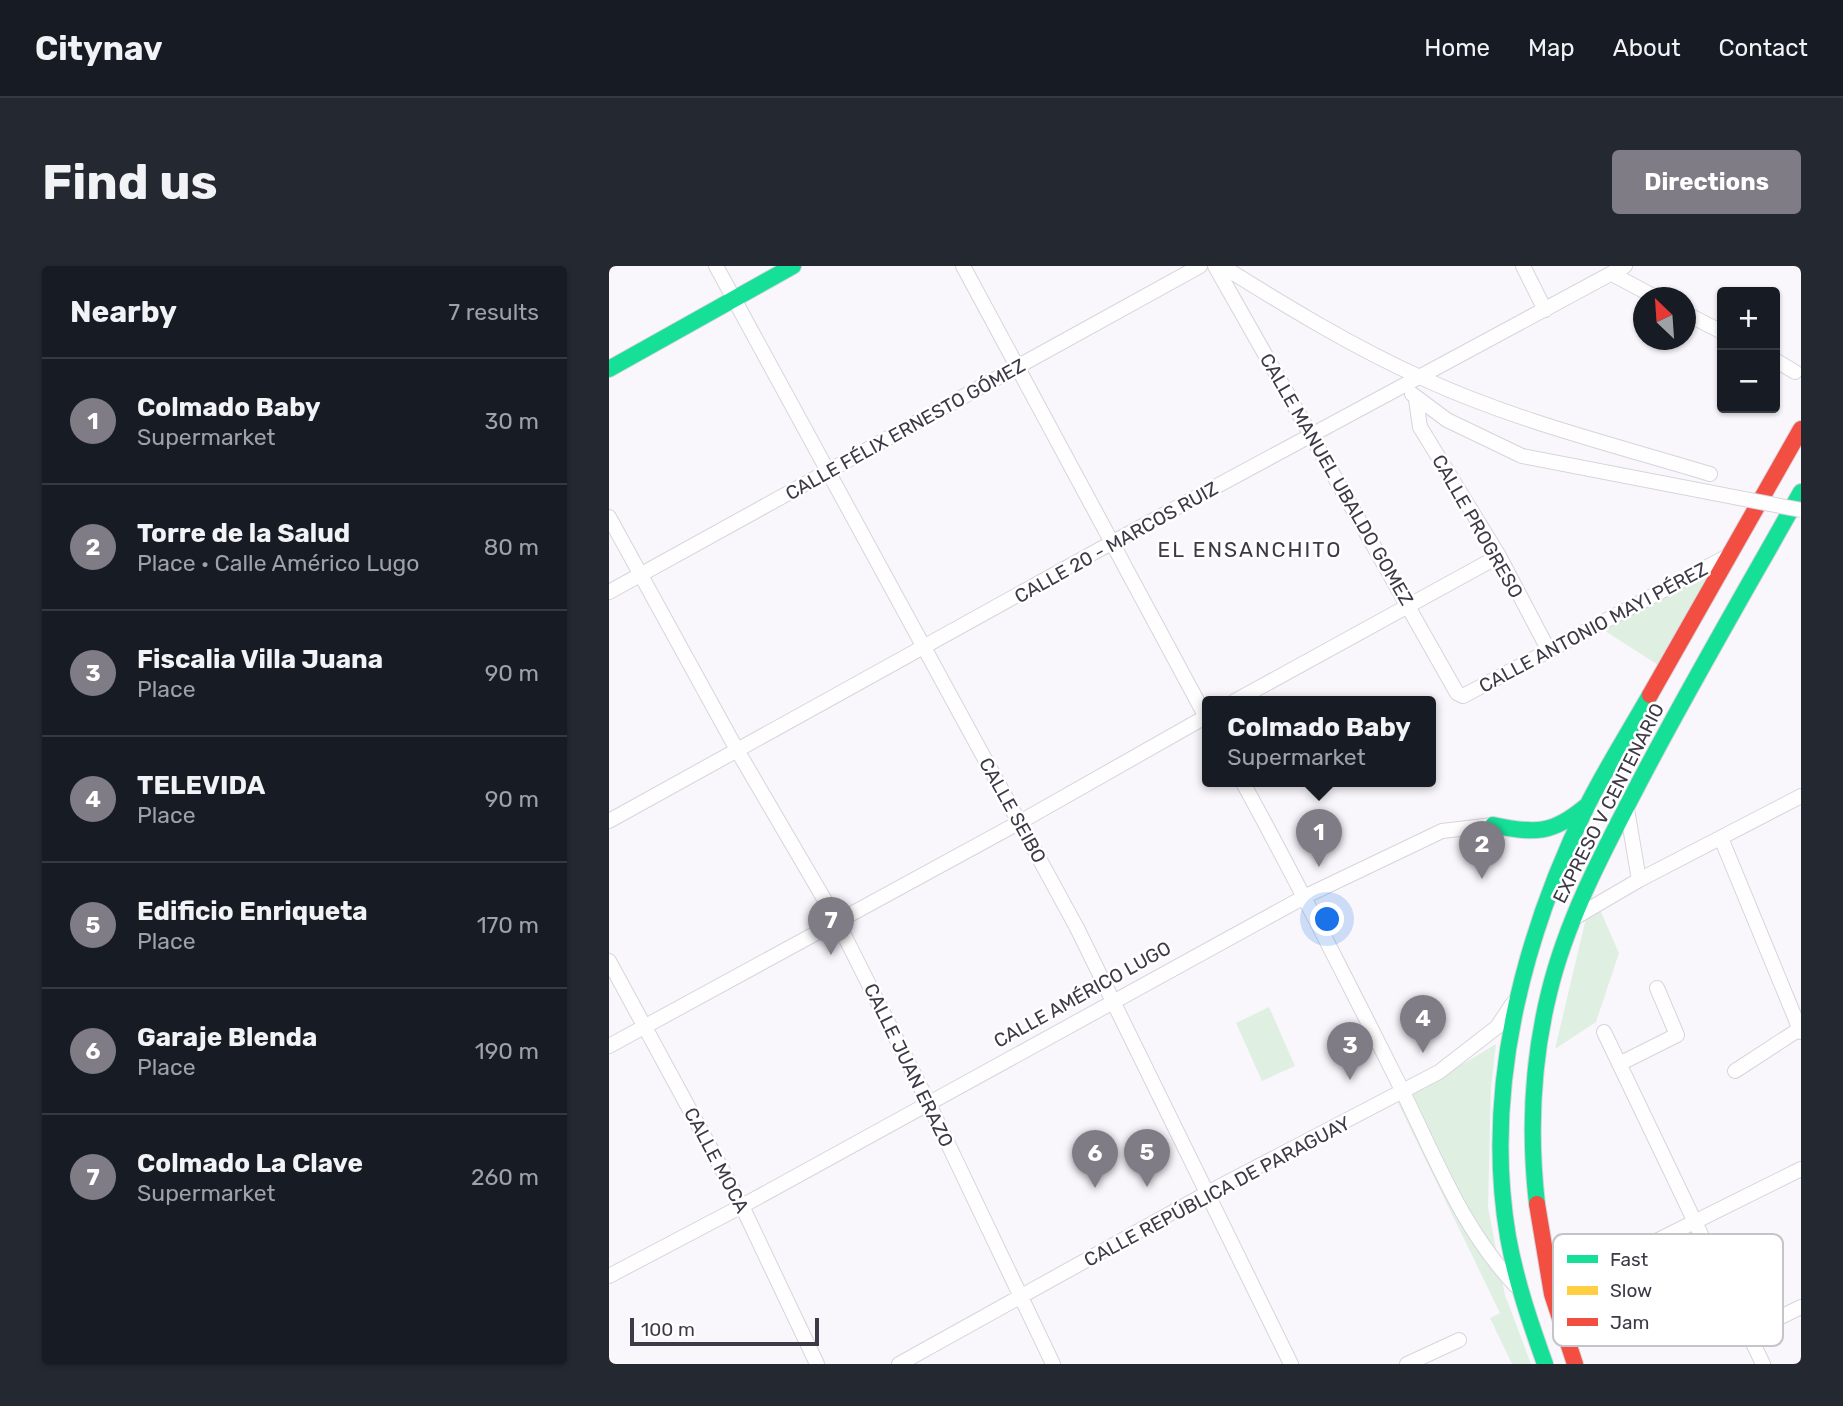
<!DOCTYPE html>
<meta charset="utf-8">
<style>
body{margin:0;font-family:Rubik,sans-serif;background:#242831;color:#f1f3f6}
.controls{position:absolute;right:21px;top:21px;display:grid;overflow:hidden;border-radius:7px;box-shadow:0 2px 5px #0004}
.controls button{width:63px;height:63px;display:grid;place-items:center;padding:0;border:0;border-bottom:2px solid #363941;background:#171b24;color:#f1f3f6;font:35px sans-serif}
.compass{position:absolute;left:1024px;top:21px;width:63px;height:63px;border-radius:50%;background:#171b24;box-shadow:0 2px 5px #0004;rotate:335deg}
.scale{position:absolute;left:21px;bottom:18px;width:189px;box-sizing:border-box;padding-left:7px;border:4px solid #3e3947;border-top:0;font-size:19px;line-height:24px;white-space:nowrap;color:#3e3947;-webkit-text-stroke:5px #fff;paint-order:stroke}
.you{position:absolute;left:719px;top:654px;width:24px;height:24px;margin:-18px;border:5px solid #fff;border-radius:50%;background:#1a73e8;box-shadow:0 0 0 10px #1a73e833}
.badge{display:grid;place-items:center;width:46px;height:46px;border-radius:50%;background:#7f7c86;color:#fff;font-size:23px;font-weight:700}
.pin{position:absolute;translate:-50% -58px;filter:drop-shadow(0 2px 4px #0008)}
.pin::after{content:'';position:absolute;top:37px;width:24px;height:21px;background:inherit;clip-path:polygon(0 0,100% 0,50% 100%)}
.popup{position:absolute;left:593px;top:430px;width:234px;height:91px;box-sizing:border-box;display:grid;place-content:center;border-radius:7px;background:#171b24;filter:drop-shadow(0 2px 5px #0005);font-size:23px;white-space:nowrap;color:#9ea1a6}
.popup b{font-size:26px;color:#f1f3f6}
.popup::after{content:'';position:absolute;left:50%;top:100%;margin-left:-14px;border:14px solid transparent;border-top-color:#171b24}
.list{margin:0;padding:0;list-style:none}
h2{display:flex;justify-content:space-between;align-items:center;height:91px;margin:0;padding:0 28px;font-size:30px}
h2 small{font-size:23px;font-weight:400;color:#9ea1a6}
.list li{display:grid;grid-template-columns:46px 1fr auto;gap:21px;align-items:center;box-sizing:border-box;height:126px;padding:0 28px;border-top:2px solid #363941}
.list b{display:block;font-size:26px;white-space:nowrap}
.list p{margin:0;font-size:23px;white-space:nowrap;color:#9ea1a6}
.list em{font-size:23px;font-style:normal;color:#9ea1a6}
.map{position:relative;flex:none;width:1192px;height:1098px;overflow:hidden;border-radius:7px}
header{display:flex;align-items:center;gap:42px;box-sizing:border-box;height:98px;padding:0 35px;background:#171b24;border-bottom:2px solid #363941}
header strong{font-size:33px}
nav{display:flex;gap:38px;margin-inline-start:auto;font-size:24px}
.intro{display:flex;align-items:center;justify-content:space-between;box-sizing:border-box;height:168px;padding:0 42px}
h1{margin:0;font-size:49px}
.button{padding:18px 32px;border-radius:7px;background:#7f7c86;color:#fff;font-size:24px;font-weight:700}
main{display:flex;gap:42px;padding:0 42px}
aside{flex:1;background:#171b24;border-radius:7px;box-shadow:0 2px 5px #0004}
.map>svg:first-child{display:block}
.green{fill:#dff0e2}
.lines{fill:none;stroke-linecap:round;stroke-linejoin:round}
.street-casing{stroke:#d7d4dc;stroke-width:16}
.fast-casing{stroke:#d7d4dc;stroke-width:18}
.jam-casing{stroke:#d7d4dc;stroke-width:18}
.street{stroke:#fefeff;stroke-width:14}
.fast{stroke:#16e098;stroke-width:16}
.jam{stroke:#f24e42;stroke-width:16}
.street-bridge-casing{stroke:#d7d4dc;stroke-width:16;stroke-linecap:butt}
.street-bridge{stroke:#fefeff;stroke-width:14}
.labels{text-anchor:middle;stroke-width:5;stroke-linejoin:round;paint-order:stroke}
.street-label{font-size:19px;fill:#3e3947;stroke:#fff}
.neighbourhood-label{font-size:21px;letter-spacing:2px;fill:#3e3947;stroke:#fff}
.key{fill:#fff;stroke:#c5c4c8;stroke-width:2}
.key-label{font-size:19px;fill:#3e3947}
</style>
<header>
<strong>Citynav</strong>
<nav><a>Home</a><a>Map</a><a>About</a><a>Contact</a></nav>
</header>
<div class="intro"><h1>Find us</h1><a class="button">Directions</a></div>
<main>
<aside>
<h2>Nearby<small>7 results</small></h2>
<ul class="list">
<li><span class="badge">1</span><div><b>Colmado Baby</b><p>Supermarket</p></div><em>30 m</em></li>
<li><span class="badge">2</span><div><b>Torre de la Salud</b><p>Place · Calle Américo Lugo</p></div><em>80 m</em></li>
<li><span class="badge">3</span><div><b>Fiscalia Villa Juana</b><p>Place</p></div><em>90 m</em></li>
<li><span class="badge">4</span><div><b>TELEVIDA</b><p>Place</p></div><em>90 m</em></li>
<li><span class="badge">5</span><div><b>Edificio Enriqueta</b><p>Place</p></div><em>170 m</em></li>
<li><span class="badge">6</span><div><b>Garaje Blenda</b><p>Place</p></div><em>190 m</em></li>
<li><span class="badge">7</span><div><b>Colmado La Clave</b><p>Supermarket</p></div><em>260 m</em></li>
</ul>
</aside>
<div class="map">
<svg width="1192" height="1098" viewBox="0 0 1192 1098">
<rect width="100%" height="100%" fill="#f9f7fc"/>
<!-- green -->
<path class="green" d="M 1107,301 L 1049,399 L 993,363 Z
M 991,644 L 1010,687 L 987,756 L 946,783 L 977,652 Z
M 660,741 L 686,800 L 653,815 L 627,757 Z
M 887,778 L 882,822 L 879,941 L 896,1029 L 922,1098 L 903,1098 L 881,1052 L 891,1047 L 789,837 Z"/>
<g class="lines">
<!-- street casing -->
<g class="street-casing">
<path id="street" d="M 107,0 L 468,662 L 682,1098
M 354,0 L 598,453
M 606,0 L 848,427 L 854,430 L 1119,290
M 613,0 C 677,40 744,81 813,112 C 904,154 1005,179 1101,208
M 914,0 L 936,44
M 1003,8 L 1048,32
M 1076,47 L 1113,66
M 1166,94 L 1186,106
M 803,128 L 838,154 L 913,190
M 807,133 L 811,161 L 890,290 L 940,385
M 0,251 L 128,484 L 228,655 L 319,836 L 444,1098
M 0,326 L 591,0
M 626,435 L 890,290
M 633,515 C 688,615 739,716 790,818 C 825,888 852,962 907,1020
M 1018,543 L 1030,614
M 0,555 L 504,276 L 1016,0
M 1112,572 L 1192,766
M 965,652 L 1030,614 L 1192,530
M 0,695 L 133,940 L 208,1098
M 995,766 L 1154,1098
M 0,780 L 411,556 L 598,450
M 1010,798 L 1068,769 L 1048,722
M 1126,805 L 1192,762
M 1019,989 L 1192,903
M 0,1010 L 133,940 L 697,630 L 833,565 L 884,559
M 1139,1067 L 1192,1041
M 290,1098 L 600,926 L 830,806 L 888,761 L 904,737
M 798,1098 L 850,1074"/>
</g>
<!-- fast casing -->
<g class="fast-casing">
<path id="fast" d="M 0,103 L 184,0
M 884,559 C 926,568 944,568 977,540
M 928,938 C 920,868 923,796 940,727 C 958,652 996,582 1032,513 C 1083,416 1138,322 1192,226
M 936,1098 C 921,1056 907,1015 899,971 C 874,824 914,671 978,540 C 997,502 1020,466 1041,429"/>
</g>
<!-- jam casing -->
<g class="jam-casing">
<path id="jam" d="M 1041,429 L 1192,163
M 928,938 L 943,1028 L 966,1098"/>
</g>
<!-- street -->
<use href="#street" class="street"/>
<!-- fast -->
<use href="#fast" class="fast"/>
<!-- jam -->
<use href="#jam" class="jam"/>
<!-- street-bridge casing -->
<g class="street-bridge-casing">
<path id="street-bridge" d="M 913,190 L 1192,244"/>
</g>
<!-- street-bridge -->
<use href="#street-bridge" class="street-bridge"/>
</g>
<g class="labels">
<!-- street labels -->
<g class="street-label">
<text transform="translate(296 163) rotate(-29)" y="7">CALLE FÉLIX ERNESTO GÓMEZ</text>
<text transform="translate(728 213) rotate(60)" y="7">CALLE MANUEL UBALDO GOMEZ</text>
<text transform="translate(869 260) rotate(60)" y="7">CALLE PROGRESO</text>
<text transform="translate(507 276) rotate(-29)" y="7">CALLE 20 - MARCOS RUIZ</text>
<text transform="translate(984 361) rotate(-28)" y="7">CALLE ANTONIO MAYI PÉREZ</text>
<text transform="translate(999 537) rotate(-63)" y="7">EXPRESO V CENTENARIO</text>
<text transform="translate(404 544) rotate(61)" y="7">CALLE SEIBO</text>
<text transform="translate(473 728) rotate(-29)" y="7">CALLE AMÉRICO LUGO</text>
<text transform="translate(300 799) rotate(64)" y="7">CALLE JUAN ERAZO</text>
<text transform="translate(108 894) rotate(62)" y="7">CALLE MOCA</text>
<text transform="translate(608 925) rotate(-28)" y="7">CALLE REPÚBLICA DE PARAGUAY</text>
</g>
<!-- neighbourhood labels -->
<g class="neighbourhood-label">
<text x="641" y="291">EL ENSANCHITO</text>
</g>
</g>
<!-- legend -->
<rect x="944" y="968" width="230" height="112" rx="10" class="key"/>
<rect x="958" y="989" width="31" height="8" fill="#16e098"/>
<rect x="958" y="1020" width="31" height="9" fill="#ffcf43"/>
<rect x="958" y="1052" width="31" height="8" fill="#f24e42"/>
<g class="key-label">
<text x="1001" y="1000">Fast</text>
<text x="1001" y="1031">Slow</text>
<text x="1001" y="1063">Jam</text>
</g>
</svg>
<div class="controls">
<button>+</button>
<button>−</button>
</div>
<svg class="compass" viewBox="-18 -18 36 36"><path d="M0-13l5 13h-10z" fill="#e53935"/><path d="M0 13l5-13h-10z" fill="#9ea1a6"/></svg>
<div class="scale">100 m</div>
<div class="you"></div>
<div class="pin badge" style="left:710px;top:601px">1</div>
<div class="popup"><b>Colmado Baby</b>Supermarket</div>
<div class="pin badge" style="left:873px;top:613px">2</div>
<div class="pin badge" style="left:741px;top:814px">3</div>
<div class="pin badge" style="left:814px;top:787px">4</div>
<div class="pin badge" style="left:538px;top:921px">5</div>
<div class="pin badge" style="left:486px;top:922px">6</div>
<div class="pin badge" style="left:222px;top:689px">7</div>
</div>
</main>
